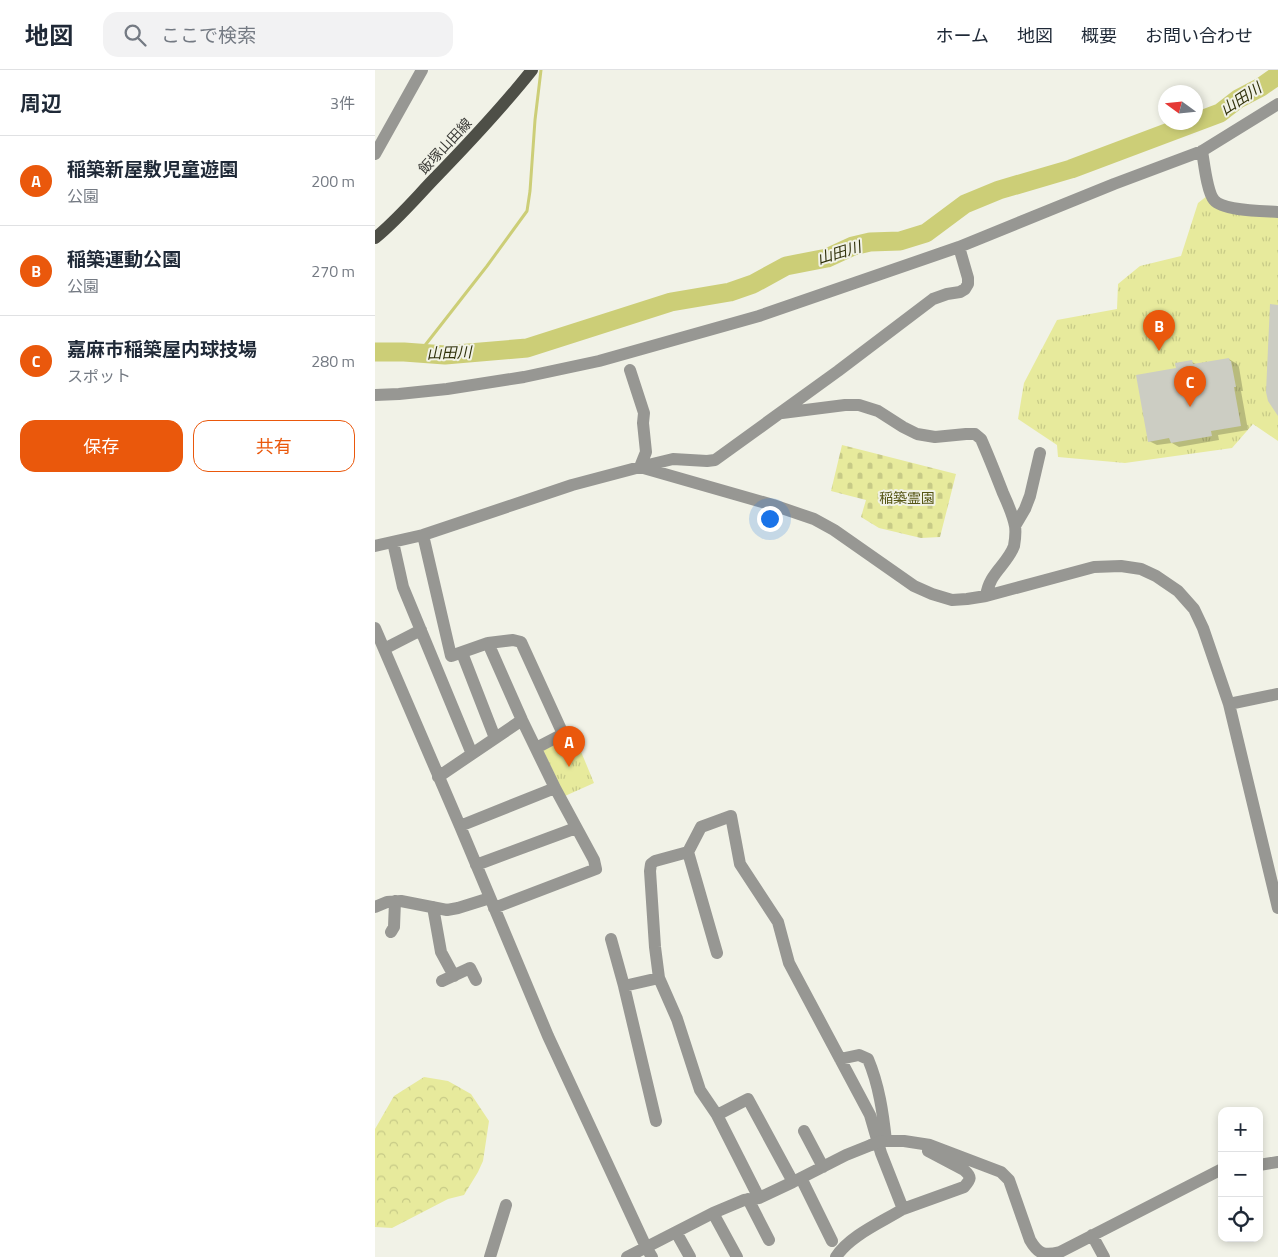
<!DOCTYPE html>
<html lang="ja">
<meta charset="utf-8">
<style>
body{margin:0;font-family:"Titillium Web","Noto Sans JP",sans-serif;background:#f2f2f3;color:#1f2937}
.controls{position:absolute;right:15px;bottom:15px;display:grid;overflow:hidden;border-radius:10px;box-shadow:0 2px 8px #0003}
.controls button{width:45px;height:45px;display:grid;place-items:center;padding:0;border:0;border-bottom:1px solid #e0e1e3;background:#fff;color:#1f2937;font:25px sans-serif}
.compass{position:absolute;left:783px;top:15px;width:45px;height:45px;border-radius:50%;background:#fff;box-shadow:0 2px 8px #0003;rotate:285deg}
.you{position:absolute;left:394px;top:448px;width:18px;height:18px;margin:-12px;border:4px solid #fff;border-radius:50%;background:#1a73e8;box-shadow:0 0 0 8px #1a73e833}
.badge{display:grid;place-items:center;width:32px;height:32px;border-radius:50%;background:#ea580c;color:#fff;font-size:16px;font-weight:700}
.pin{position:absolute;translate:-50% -41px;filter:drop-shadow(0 1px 2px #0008)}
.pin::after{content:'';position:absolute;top:26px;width:18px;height:15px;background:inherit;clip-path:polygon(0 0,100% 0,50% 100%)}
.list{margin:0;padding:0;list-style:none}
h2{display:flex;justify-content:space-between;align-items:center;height:65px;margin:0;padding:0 20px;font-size:21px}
h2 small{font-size:16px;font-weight:400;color:#747a83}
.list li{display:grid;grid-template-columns:32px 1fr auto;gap:15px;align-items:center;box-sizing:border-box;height:90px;padding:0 20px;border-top:1px solid #e0e1e3}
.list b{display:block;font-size:19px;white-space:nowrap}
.list p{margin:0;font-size:16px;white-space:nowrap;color:#747a83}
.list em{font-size:16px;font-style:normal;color:#747a83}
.actions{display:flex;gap:10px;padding:15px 20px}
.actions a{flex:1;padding:11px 0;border:1px solid #ea580c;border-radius:15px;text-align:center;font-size:18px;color:#ea580c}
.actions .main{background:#ea580c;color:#fff}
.icon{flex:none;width:28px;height:28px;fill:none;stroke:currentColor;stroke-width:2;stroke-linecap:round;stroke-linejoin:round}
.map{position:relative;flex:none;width:903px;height:1187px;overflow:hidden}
header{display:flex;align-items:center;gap:30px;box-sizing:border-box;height:70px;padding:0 25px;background:#fff;border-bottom:1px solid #e0e1e3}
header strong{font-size:24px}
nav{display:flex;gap:28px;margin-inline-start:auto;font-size:18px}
.search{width:350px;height:45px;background:#f2f2f3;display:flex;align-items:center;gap:12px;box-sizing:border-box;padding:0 18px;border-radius:15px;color:#747a83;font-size:19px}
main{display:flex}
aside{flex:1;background:#fff}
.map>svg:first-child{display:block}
.forest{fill:url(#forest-crowns)}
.cemetery{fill:url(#cemetery-stones)}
.park{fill:url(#park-tufts)}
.shadow{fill:#0003}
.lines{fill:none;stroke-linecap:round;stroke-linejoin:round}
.stream{stroke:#ccce77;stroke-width:3}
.river{stroke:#ccce77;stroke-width:19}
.building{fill:#cccdc3}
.minor{stroke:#979793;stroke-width:12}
.major{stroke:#4e4f47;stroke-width:12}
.minor-bridge{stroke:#979793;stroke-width:12}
.labels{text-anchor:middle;stroke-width:4;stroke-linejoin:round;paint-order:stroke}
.street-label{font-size:14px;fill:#3b3b37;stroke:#f1f2e7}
.park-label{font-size:14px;fill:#555514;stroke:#f1f2e7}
.water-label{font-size:15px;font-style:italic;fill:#2f3009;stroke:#f1f2e7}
</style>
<header>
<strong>地図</strong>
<div class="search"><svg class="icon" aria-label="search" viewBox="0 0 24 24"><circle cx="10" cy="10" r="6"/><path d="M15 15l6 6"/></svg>ここで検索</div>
<nav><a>ホーム</a><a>地図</a><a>概要</a><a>お問い合わせ</a></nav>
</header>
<main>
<aside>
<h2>周辺<small>3件</small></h2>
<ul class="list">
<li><span class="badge">A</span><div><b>稲築新屋敷児童遊園</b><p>公園</p></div><em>200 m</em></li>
<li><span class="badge">B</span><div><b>稲築運動公園</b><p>公園</p></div><em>270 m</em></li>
<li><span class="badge">C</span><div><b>嘉麻市稲築屋内球技場</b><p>スポット</p></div><em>280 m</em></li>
</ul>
<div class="actions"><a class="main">保存</a><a>共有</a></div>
</aside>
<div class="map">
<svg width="903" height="1187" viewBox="0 0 903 1187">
<defs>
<pattern id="forest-crowns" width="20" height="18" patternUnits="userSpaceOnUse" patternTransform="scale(1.25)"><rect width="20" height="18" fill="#e7ea9c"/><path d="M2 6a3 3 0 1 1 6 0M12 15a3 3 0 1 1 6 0" fill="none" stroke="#c7ca87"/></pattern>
<pattern id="cemetery-stones" width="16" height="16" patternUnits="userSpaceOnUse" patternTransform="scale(1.25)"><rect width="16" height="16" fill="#e7ea9c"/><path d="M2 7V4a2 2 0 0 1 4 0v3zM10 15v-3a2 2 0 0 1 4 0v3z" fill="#c7ca87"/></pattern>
<pattern id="park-tufts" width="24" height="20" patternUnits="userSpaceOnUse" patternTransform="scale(1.25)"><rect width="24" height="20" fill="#e7ea9c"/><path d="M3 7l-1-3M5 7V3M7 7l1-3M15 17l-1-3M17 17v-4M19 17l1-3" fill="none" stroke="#c7ca87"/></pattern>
</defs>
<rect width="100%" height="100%" fill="#f1f2e7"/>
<!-- forest -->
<path class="forest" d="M 49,1007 L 73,1011 L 96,1024 L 114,1051 L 108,1091 L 103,1102 L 89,1125 L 73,1129 L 17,1158 L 0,1157 L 0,1059 L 19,1026 Z"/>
<!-- cemetery -->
<path class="cemetery" d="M 467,375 L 581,404 L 565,467 L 546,468 L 504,458 L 486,447 L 491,430 L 456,421 Z"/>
<!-- park -->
<path class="park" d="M 832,126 L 903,144 L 903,371 L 878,354 L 857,378 L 750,393 L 683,387 L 682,375 L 643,349 L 649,313 L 682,250 L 742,239 L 743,214 L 765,196 L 806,186 L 823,133 Z
M 200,667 L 219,713 L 190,726 L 168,680 Z"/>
<!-- shadow -->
<path class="shadow" d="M 854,289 L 862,294 L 864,297 L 868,321 L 866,321 L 873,360 L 843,365 L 844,370 L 804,377 L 797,373 L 782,375 L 774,371 L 817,292 L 823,295 Z"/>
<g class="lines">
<!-- stream -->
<path class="stream" d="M 44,283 L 112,196 L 152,141 L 155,121 L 160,50 L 166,0"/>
<!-- river -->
<path class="river" d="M 0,282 L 29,282 L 70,285 L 152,278 L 296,232 L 355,222 L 378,214 L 411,196 L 452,188 L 478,176 L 495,172 L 525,171 L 551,163 L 590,134 L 624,120 L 696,99 L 845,43 L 863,29 L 886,17 L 903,5"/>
</g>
<!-- building -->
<path class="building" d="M 895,234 L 903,235 L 903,346 L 893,331 L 891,322 Z
M 854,288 L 855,291 L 856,291 L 861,317 L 859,317 L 866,356 L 836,361 L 837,366 L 796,373 L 794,368 L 773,372 L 761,305 L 801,298 L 800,293 L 817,290 L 818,294 Z"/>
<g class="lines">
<!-- minor -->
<path class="minor" d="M 827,81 C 829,92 832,122 839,130 C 848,141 888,141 903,142
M 0,84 L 47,0
M 255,300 L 269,343 L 268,353 L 271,382 L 265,397
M 0,325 L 24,324 L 72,319 L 149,307 L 224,291 L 384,246 L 584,177 L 739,114 L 827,81 L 903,34
M 407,343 L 470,335 L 484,335 L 503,341 L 528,357 L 542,364 L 560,367 L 591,364 L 600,364 L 606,369 C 614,387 621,405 628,423 C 633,434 638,445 640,456 C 641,462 640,470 639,476 C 632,495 614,503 611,526
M 265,397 L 398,435 L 439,449 L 459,460 L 539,516 L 557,524 L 577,530 L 592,529 L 611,526 L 719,497 L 746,496 L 766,499 L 781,506 L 803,521 L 819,539 L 828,558 L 854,634 L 903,838
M 640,456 L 650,439 L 655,426 L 665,383
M 48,465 L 76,586 L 113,573 L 147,650 L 180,718 L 219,790 L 221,799 L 119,838
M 18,472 L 28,517 L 97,684
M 0,476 L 48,465 L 197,415 L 265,397 L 298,389 L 332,391 L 340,390 L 463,301 L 558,229 L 572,224 L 585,222 L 590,219 L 593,214 L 593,208 L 584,177
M 0,558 L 85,756 L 173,966 L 271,1177 L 277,1187
M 113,573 L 138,570 L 146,572 L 188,664 L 161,678
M 9,579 L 46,560
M 87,583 L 120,668
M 854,634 L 903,624
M 63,707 L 147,650
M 85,756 L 180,718
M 313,782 L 342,883
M 101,795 L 201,758
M 0,837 L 12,832 L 26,831 L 72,840 L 83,838 L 115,828
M 58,837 L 66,882 L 79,906
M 16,862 L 19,857 L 20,831
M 236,869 L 249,916 L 281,1051
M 67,911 L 95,898 L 101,910
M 249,916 L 284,908
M 465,989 L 484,985 L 493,989 C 504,1015 508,1043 511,1071
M 342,1045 L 373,1029 L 418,1112
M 429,1061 L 448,1097
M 506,1071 L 529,1071 L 555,1075 L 626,1102 L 634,1110 L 655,1170 C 663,1184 669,1186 685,1182 L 847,1099
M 884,1095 L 903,1092
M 426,1108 L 457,1171
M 384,1128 L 342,1045 L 325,1020 L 302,949 L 284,908 L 280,877 L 275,801 L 276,794 L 280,791 L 313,782 L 326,757 L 356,746 L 365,794 L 403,852 L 414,893 L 495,1045 L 506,1083 L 528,1139 C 507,1152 474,1166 461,1187
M 373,1129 L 394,1170
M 528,1139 L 589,1117 C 596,1109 597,1107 589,1100 L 553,1081
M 338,1143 L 362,1187
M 301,1162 L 315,1187
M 717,1165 L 729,1187
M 115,1187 L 131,1135
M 252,1187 L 338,1143 L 369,1130 L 384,1128 L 418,1112 L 471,1085 L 496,1075"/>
<!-- major -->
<path class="major" d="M 0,168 C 21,151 39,130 57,111 C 92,75 126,39 157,0"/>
<!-- minor-bridge -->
<path class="minor-bridge" d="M 496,1075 L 506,1071"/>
</g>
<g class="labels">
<!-- street labels -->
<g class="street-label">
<text transform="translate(70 76) rotate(-47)" y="5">飯塚山田線</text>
</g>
<!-- park labels -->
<g class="park-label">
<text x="532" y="433">稲築霊園</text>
</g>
<!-- water labels -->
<g class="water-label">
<text transform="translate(866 29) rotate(-33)" y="5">山田川</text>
<text transform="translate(464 183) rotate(-17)" y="5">山田川</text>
<text transform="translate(74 283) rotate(-2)" y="5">山田川</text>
</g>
</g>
</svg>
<div class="controls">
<button>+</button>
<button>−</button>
<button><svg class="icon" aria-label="locate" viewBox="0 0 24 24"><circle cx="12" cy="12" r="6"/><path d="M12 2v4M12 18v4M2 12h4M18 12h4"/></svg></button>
</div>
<svg class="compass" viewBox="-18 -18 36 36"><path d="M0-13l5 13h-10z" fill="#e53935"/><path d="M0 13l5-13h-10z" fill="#747a83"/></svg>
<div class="you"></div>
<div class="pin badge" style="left:194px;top:697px">A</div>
<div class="pin badge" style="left:784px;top:281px">B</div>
<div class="pin badge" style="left:815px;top:337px">C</div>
</div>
</main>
